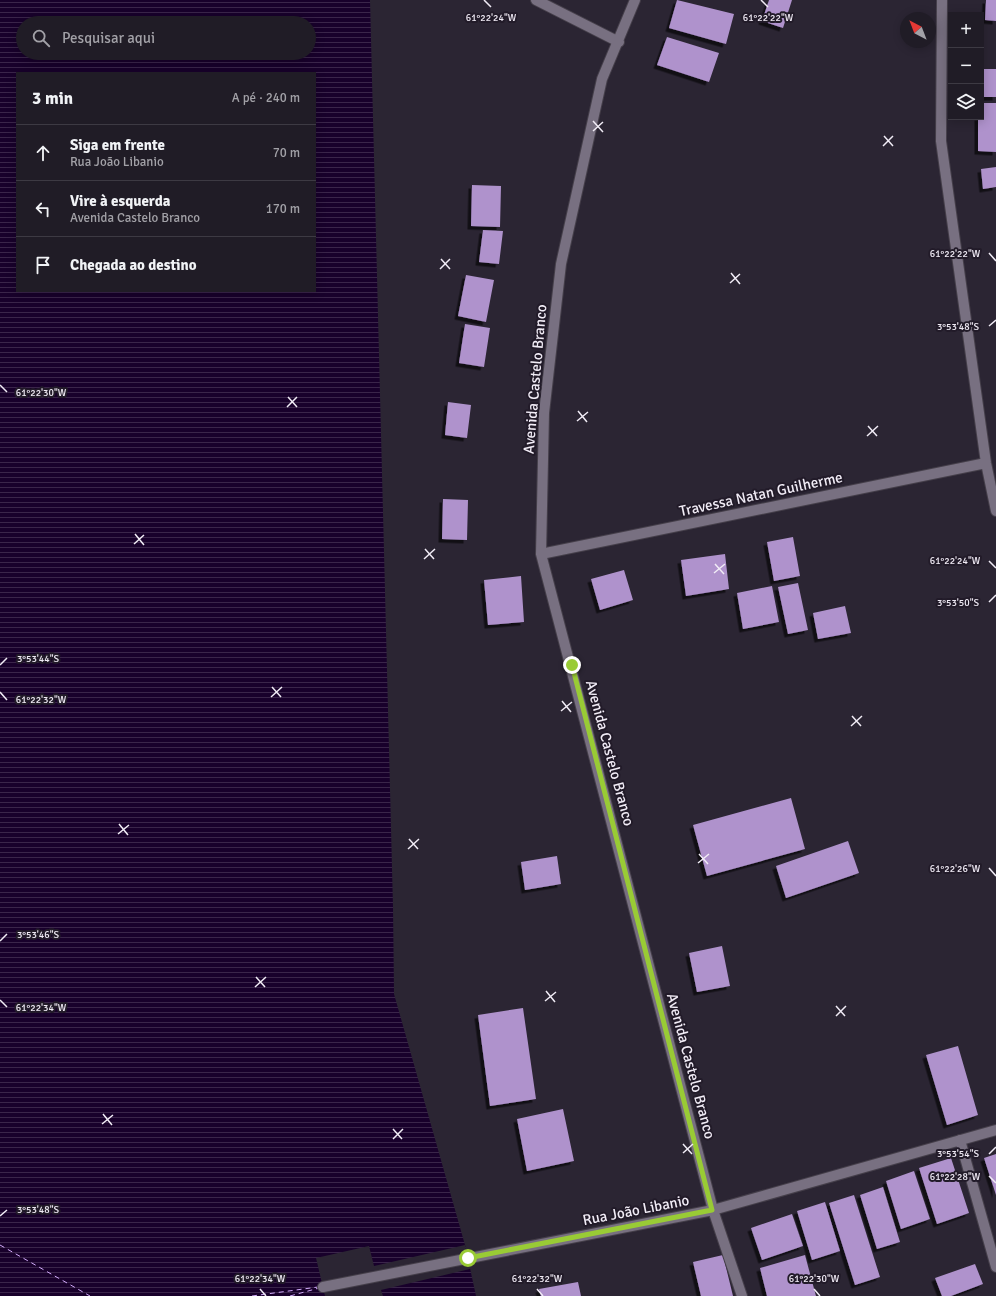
<!DOCTYPE html>
<html lang="pt">
<meta charset="utf-8">
<style>
body{margin:0;font-family:Signika,sans-serif;background:#2d2932;color:#f1f3f6}
.controls{position:absolute;right:12px;top:12px;display:grid;overflow:hidden;border-radius:0px;box-shadow:0 2px 10px #0003}
.controls button{width:36px;height:36px;display:grid;place-items:center;padding:0;border:0;border-bottom:1px solid #3d3a43;background:#201c26;color:#f1f3f6;font:20px sans-serif}
.compass{position:absolute;left:900px;top:12px;width:36px;height:36px;border-radius:50%;background:#201c26;box-shadow:0 2px 10px #0003;rotate:318deg}
.stop{position:absolute;width:12px;height:12px;margin:-9px;border:3px solid #99cb35;border-radius:50%;background:#fff}
.stop.end{background:#99cb35;border-color:#fff;box-shadow:0 1px 4px #0008}
.list{margin:0;padding:0;list-style:none}
h2{display:flex;justify-content:space-between;align-items:center;height:52px;margin:0;padding:0 16px;font-size:17px}
h2 small{font-size:13px;font-weight:400;color:#a2a1a7}
.list li{display:grid;grid-template-columns:26px 1fr auto;gap:12px;align-items:center;box-sizing:border-box;height:56px;padding:0 16px;border-top:1px solid #3d3a43}
.list b{display:block;font-size:15px;white-space:nowrap}
.list p{margin:0;font-size:13px;white-space:nowrap;color:#a2a1a7}
.list em{font-size:13px;font-style:normal;color:#a2a1a7}
.icon{flex:none;width:22px;height:22px;fill:none;stroke:currentColor;stroke-width:2;stroke-linecap:round;stroke-linejoin:round}
.map{position:relative;flex:none;width:996px;height:1296px;overflow:hidden}
.search{position:absolute;background:#201c26;box-shadow:0 2px 10px #0003;left:16px;top:16px;width:300px;height:44px;display:flex;align-items:center;gap:10px;box-sizing:border-box;padding:0 14px;border-radius:22px;color:#a2a1a7;font-size:15px}
.panel{position:absolute;background:#201c26;box-shadow:0 2px 10px #0003;left:16px;top:72px;width:300px;height:220px;border-radius:0px}
.map>svg:first-child{display:block}
.water{fill:url(#water-rules);fill-rule:evenodd}
.pier{fill:#2b2533}
.lines{fill:none;stroke-linecap:round;stroke-linejoin:round}
.ferry{stroke:#d1aafa;stroke-width:1;stroke-dasharray:5 4;stroke-linecap:butt}
.building{fill:#af92cc;filter:url(#shadow)}
.minor-casing{stroke:#453f4a;stroke-width:12}
.tertiary-casing{stroke:#453f4a;stroke-width:12}
.minor{stroke:#787081;stroke-width:10}
.tertiary{stroke:#787081;stroke-width:10}
.route{stroke:#99cb35;stroke-width:5}
.ticks{fill:none;stroke:#f1ecf6;stroke-width:1.5}
.labels{text-anchor:middle;stroke-width:4;stroke-linejoin:round;paint-order:stroke}
.street-label{font-size:15px;fill:#f1ecf6;stroke:#221b29}
.ticks-label{font-size:10px;text-anchor:middle;fill:#f1ecf6;stroke:#221b29;stroke-width:4;stroke-linejoin:round;paint-order:stroke}
</style>
<div class="map">
<svg width="996" height="1296" viewBox="0 0 996 1296">
<defs>
<pattern id="water-rules" width="6" height="5" patternUnits="userSpaceOnUse"><rect width="6" height="5" fill="#18002b"/><path d="M0 2.5h6" fill="none" stroke="#3a254a"/></pattern>
<filter id="shadow"><feDropShadow dx="-3.5" dy="3.5" stdDeviation="0" flood-color="#0009"/></filter>
</defs>
<rect width="100%" height="100%" fill="#2b2533"/>
<!-- water -->
<path class="water" d="M 0,0 L 370,0 L 393,907 L 394,994 L 465,1245 L 476,1296 L 0,1296 ZM 23,23 L 309,23 L 309,53 L 23,53 ZM 17,73 L 315,73 L 315,291 L 17,291 Z"/>
<!-- pier -->
<path class="pier" d="M 465,1245 L 470,1269 L 381,1290 L 383,1296 L 325,1296 L 316,1258 L 369,1246 L 374,1266 Z"/>
<g class="lines">
<!-- ferry -->
<path class="ferry" d="M 0,1245 L 90,1296
M 252,1296 L 318,1287
M 290,1296 L 319,1288"/>
</g>
<!-- building -->
<path class="building" d="M 677,0 L 734,14 L 726,44 L 669,28 Z
M 769,0 L 792,0 L 783,28 L 762,21 Z
M 986,0 L 996,0 L 996,21 L 985,20 Z
M 667,37 L 719,53 L 709,82 L 657,65 Z
M 981,69 L 996,69 L 996,97 L 981,97 Z
M 981,103 L 996,103 L 996,152 L 978,151 L 978,117 L 981,117 Z
M 996,167 L 996,187 L 983,189 L 981,169 Z
M 472,185 L 501,186 L 500,227 L 471,226 Z
M 483,230 L 503,231 L 499,264 L 479,262 Z
M 466,275 L 494,280 L 486,322 L 458,316 Z
M 465,324 L 490,328 L 484,367 L 459,363 Z
M 448,402 L 471,405 L 467,438 L 445,435 Z
M 443,499 L 468,500 L 467,540 L 442,539 Z
M 793,537 L 800,576 L 774,581 L 767,542 Z
M 725,554 L 729,589 L 686,596 L 681,560 Z
M 624,570 L 633,600 L 600,610 L 591,579 Z
M 521,576 L 524,622 L 488,625 L 484,580 Z
M 798,583 L 808,630 L 788,634 L 778,587 Z
M 772,586 L 779,622 L 743,629 L 737,593 Z
M 845,606 L 851,633 L 818,639 L 813,613 Z
M 791,798 L 805,849 L 707,876 L 693,825 Z
M 848,841 L 859,873 L 786,898 L 776,866 Z
M 557,856 L 561,884 L 525,890 L 521,862 Z
M 722,946 L 730,986 L 697,992 L 689,953 Z
M 523,1008 L 536,1099 L 490,1106 L 478,1015 Z
M 958,1046 L 978,1115 L 947,1125 L 926,1055 Z
M 563,1109 L 574,1161 L 527,1171 L 517,1119 Z
M 996,1154 L 996,1195 L 984,1158 Z
M 951,1158 L 969,1213 L 937,1224 L 919,1168 Z
M 914,1171 L 930,1219 L 901,1229 L 886,1181 Z
M 883,1187 L 900,1242 L 877,1249 L 860,1195 Z
M 854,1195 L 880,1277 L 855,1285 L 829,1203 Z
M 825,1202 L 840,1251 L 812,1260 L 797,1211 Z
M 792,1214 L 803,1246 L 762,1260 L 751,1228 Z
M 723,1255 L 733,1296 L 701,1296 L 693,1262 Z
M 805,1255 L 816,1296 L 767,1296 L 760,1268 Z
M 975,1264 L 983,1284 L 951,1296 L 942,1296 L 935,1278 Z
M 578,1282 L 581,1296 L 541,1296 L 539,1289 Z"/>
<g class="lines">
<!-- minor casing -->
<g class="minor-casing">
<path id="minor" d="M 536,0 L 619,42
M 635,0 L 602,79 L 561,264 L 544,413 L 541,554 L 713,1210 L 742,1296
M 942,0 L 941,141 L 986,463 L 996,511
M 541,554 L 986,463
M 960,1140 L 996,1267"/>
</g>
<!-- tertiary casing -->
<g class="tertiary-casing">
<path id="tertiary" d="M 323,1287 L 713,1210 L 996,1130"/>
</g>
<!-- minor -->
<use href="#minor" class="minor"/>
<!-- tertiary -->
<use href="#tertiary" class="tertiary"/>
</g>
<g class="lines">
<!-- route -->
<path class="route" d="M 468,1258 L 712,1210 L 572,665"/>
</g>
<!-- ticks -->
<path class="ticks" d="M 484,0 L 491,7M 761,0 L 768,7M 593,121 L 603,132M 593,131 L 603,122M 884,136 L 893,146M 883,146 L 893,136M 989,253 L 996,261M 441,259 L 450,269M 440,269 L 450,259M 731,273 L 740,284M 730,283 L 740,274M 989,326 L 996,320M 0,385 L 7,392M 288,397 L 297,407M 287,407 L 297,397M 578,411 L 587,422M 577,421 L 588,412M 868,426 L 877,436M 867,436 L 878,426M 135,534 L 144,545M 134,544 L 144,535M 425,549 L 434,559M 424,559 L 435,549M 989,561 L 996,568M 715,564 L 724,574M 714,573 L 725,564M 989,602 L 996,595M 0,665 L 7,658M 272,687 L 281,697M 0,692 L 7,700M 271,697 L 282,687M 562,701 L 571,712M 561,711 L 572,702M 852,716 L 861,726M 851,726 L 862,716M 119,824 L 128,835M 118,834 L 129,825M 409,839 L 418,849M 408,849 L 419,839M 699,854 L 708,864M 698,863 L 709,854M 989,868 L 996,876M 0,941 L 7,934M 256,977 L 265,987M 255,987 L 266,977M 546,991 L 555,1002M 0,1000 L 7,1007M 545,1001 L 556,992M 836,1006 L 845,1016M 836,1016 L 846,1006M 103,1114 L 112,1125M 102,1124 L 113,1115M 393,1129 L 402,1139M 393,1139 L 403,1129M 683,1144 L 692,1154M 683,1153 L 693,1144M 989,1154 L 996,1147M 989,1176 L 996,1183M 0,1216 L 7,1210M 260,1289 L 266,1296M 537,1289 L 543,1296M 814,1289 L 820,1296"/>
<g class="labels">
<!-- street labels -->
<g class="street-label">
<text transform="translate(535 379) rotate(-85)" y="5">Avenida Castelo Branco</text>
<text transform="translate(761 494) rotate(-12)" y="5">Travessa Natan Guilherme</text>
<text transform="translate(610 753) rotate(75)" y="5">Avenida Castelo Branco</text>
<text transform="translate(691 1066) rotate(75)" y="5">Avenida Castelo Branco</text>
<text transform="translate(636 1210) rotate(-11)" y="5">Rua João Libanio</text>
</g>
</g>
<g class="ticks-label">
<text x="768" y="21">61°22'22"W</text>
<text x="491" y="21">61°22'24"W</text>
<text x="955" y="257">61°22'22"W</text>
<text x="958" y="330">3°53'48"S</text>
<text x="41" y="396">61°22'30"W</text>
<text x="955" y="564">61°22'24"W</text>
<text x="958" y="606">3°53'50"S</text>
<text x="38" y="662">3°53'44"S</text>
<text x="41" y="703">61°22'32"W</text>
<text x="955" y="872">61°22'26"W</text>
<text x="38" y="938">3°53'46"S</text>
<text x="41" y="1011">61°22'34"W</text>
<text x="958" y="1157">3°53'54"S</text>
<text x="955" y="1180">61°22'28"W</text>
<text x="38" y="1213">3°53'48"S</text>
<text x="260" y="1282">61°22'34"W</text>
<text x="537" y="1282">61°22'32"W</text>
<text x="814" y="1282">61°22'30"W</text>
</g>
</svg>
<div class="controls">
<button>+</button>
<button>−</button>
<button><svg class="icon" aria-label="layers" viewBox="0 0 24 24"><path d="M12 4l9 5-9 5-9-5zM3 14l9 5 9-5"/></svg></button>
</div>
<svg class="compass" viewBox="-18 -18 36 36"><path d="M0-13l5 13h-10z" fill="#e53935"/><path d="M0 13l5-13h-10z" fill="#a2a1a7"/></svg>
<div class="stop" style="left:468px;top:1258px"></div>
<div class="stop end" style="left:572px;top:665px"></div>
<div class="search"><svg class="icon" aria-label="search" viewBox="0 0 24 24"><circle cx="10" cy="10" r="6"/><path d="M15 15l6 6"/></svg>Pesquisar aqui</div>
<section class="panel">
<h2>3 min<small>A pé · 240 m</small></h2>
<ul class="list">
<li><svg class="icon" aria-label="ahead" viewBox="0 0 24 24"><path d="M12 20V5M6 11l6-6 6 6"/></svg><div><b>Siga em frente</b><p>Rua João Libanio</p></div><em>70 m</em></li>
<li><svg class="icon" aria-label="left" viewBox="0 0 24 24"><path d="M17 20v-9H6M10 6l-5 5 5 5"/></svg><div><b>Vire à esquerda</b><p>Avenida Castelo Branco</p></div><em>170 m</em></li>
<li><svg class="icon" aria-label="arrive" viewBox="0 0 24 24"><path d="M6 21V4h12l-3 4 3 4H6"/></svg><div><b>Chegada ao destino</b></div></li>
</ul>
</section>
</div>
